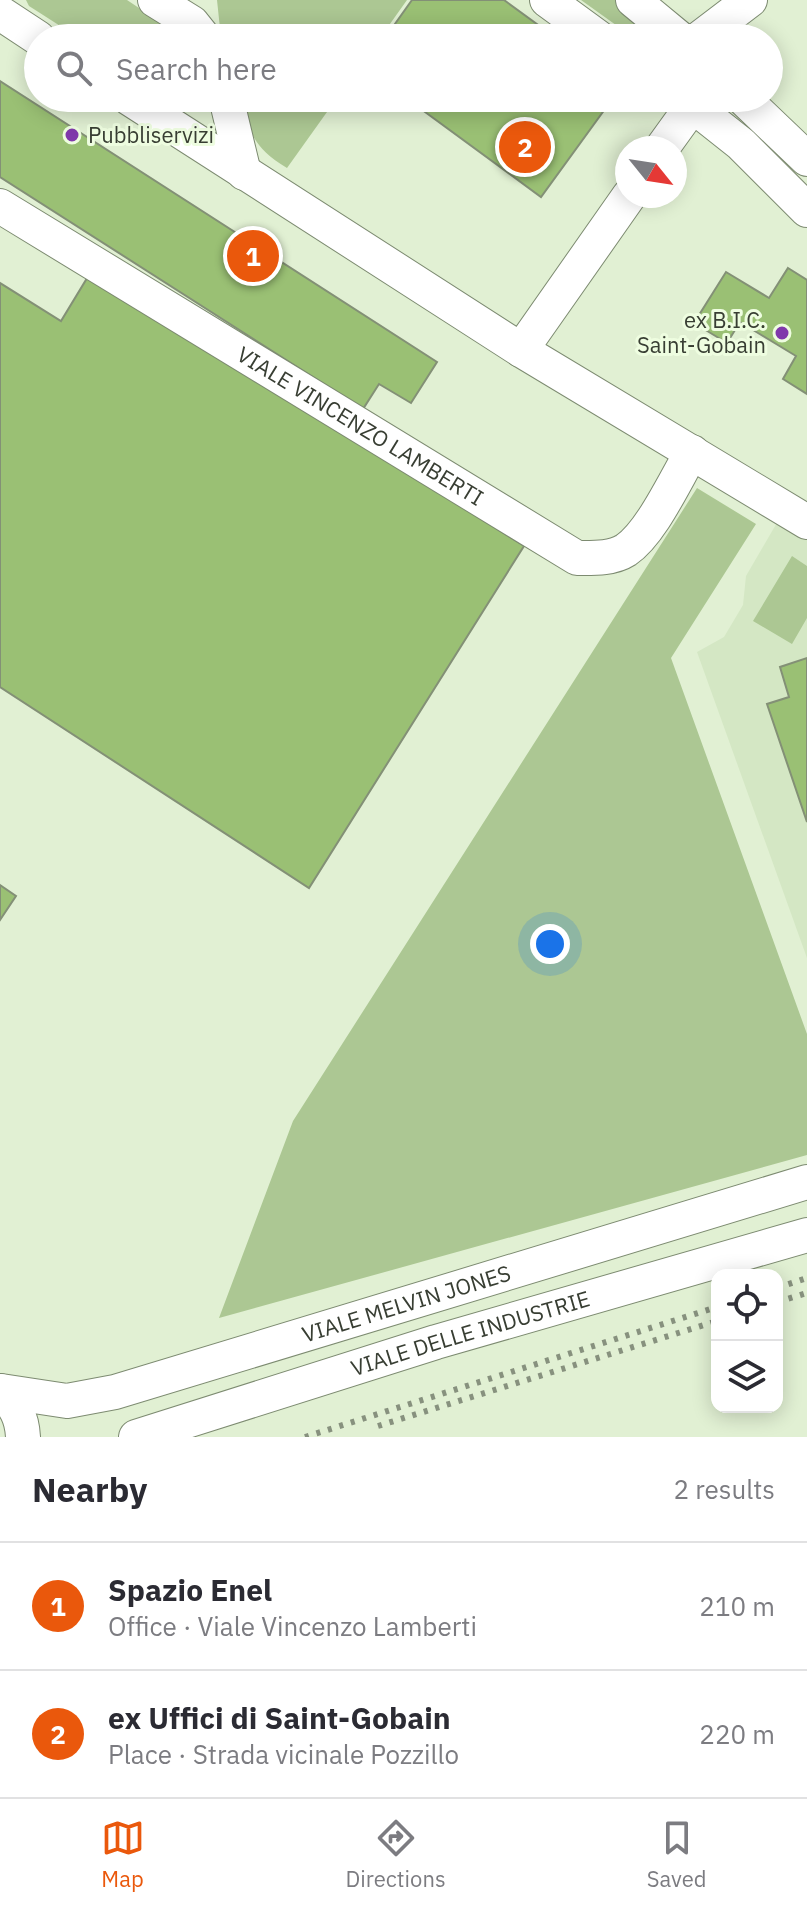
<!DOCTYPE html>
<meta charset="utf-8">
<style>
body{margin:0;font-family:"IBM Plex Sans",sans-serif;background:#f7f7f7;color:#2b2b33}
.controls{position:absolute;right:24px;bottom:24px;display:grid;overflow:hidden;border-radius:16px;box-shadow:0 4px 20px #0003}
.controls button{width:72px;height:72px;display:grid;place-items:center;padding:0;border:0;border-bottom:2px solid #e1e1e2;background:#fff;color:#2b2b33;font:40px sans-serif}
.compass{position:absolute;left:615px;top:136px;width:72px;height:72px;border-radius:50%;background:#fff;box-shadow:0 4px 20px #0003;rotate:120deg}
.you{position:absolute;left:550px;top:944px;width:28px;height:28px;margin:-20px;border:6px solid #fff;border-radius:50%;background:#1a73e8;box-shadow:0 0 0 12px #1a73e833}
.badge{display:grid;place-items:center;width:52px;height:52px;border-radius:50%;background:#ea580c;color:#fff;font-size:26px;font-weight:700}
.pin{position:absolute;translate:-50% -50%;border:4px solid #fff;box-shadow:0 2px 8px #0006}
.list{margin:0;padding:0;list-style:none}
h2{display:flex;justify-content:space-between;align-items:center;height:104px;margin:0;padding:0 32px;font-size:34px}
h2 small{font-size:26px;font-weight:400;color:#7c7c81}
.list li{display:grid;grid-template-columns:52px 1fr auto;gap:24px;align-items:center;box-sizing:border-box;height:128px;padding:0 32px;border-top:2px solid #e1e1e2}
.list b{display:block;font-size:30px;white-space:nowrap}
.list p{margin:0;font-size:26px;white-space:nowrap;color:#7c7c81}
.list em{font-size:26px;font-style:normal;color:#7c7c81}
.icon{flex:none;width:44px;height:44px;fill:none;stroke:currentColor;stroke-width:2;stroke-linecap:round;stroke-linejoin:round}
.map{position:relative;flex:none;width:807px;height:1437px;overflow:hidden}
.search{position:absolute;background:#fff;box-shadow:0 4px 20px #0003;left:24px;right:24px;top:24px;height:88px;display:flex;align-items:center;gap:20px;box-sizing:border-box;padding:0 28px;border-radius:44px;color:#7c7c81;font-size:30px}
.sheet{height:360px;background:#fff}
nav{display:flex;justify-content:space-around;align-items:center;box-sizing:border-box;height:112px;border-top:2px solid #e1e1e2;background:#fff;font-size:22px;color:#7c7c81}
nav a{display:grid;justify-items:center;gap:4px}
nav .on{color:#ea580c}
.map>svg:first-child{display:block}
.built{fill:#d4e7c4}
.green{fill:#acc793}
.building{fill:#9ac074;stroke:#839076;stroke-width:2}
.lines{fill:none;stroke-linecap:round;stroke-linejoin:round}
.minor-casing{stroke:#7d8b71;stroke-width:36}
.minor{stroke:#fff;stroke-width:34}
.rail{stroke:#87917e;stroke-width:6;stroke-dasharray:4 8;stroke-linecap:butt}
.poi-dot{fill:#8039ab;stroke:#eefde0;stroke-width:3}
.labels{text-anchor:middle;stroke-width:6;stroke-linejoin:round;paint-order:stroke}
.poi-label{font-size:22px;fill:#383e33;stroke:#eefde0;text-anchor:start}
.street-label{font-size:22px;fill:#383e33;stroke:#eefde0}
</style>
<div class="map">
<svg width="807" height="1437" viewBox="0 0 807 1437">
<rect width="100%" height="100%" fill="#e1f0d3"/>
<!-- built -->
<path class="built" d="M 778,521 L 807,540 L 807,958 L 697,652 L 724,637 L 743,605 L 746,576 Z"/>
<!-- green -->
<path class="green" d="M 26,0 L 127,0 L 184,38 L 79,38 L 29,6 Z
M 217,0 L 407,0 L 380,38 L 221,38 Z
M 581,0 L 618,0 L 662,38 L 634,38 Z
M 240,98 L 337,98 L 287,168 C 253,147 251,135 240,98 Z
M 697,488 L 756,524 L 671,658 L 807,1034 L 807,1155 L 219,1318 L 293,1121 Z
M 792,556 L 807,566 L 807,618 L 792,644 L 753,621 Z"/>
<!-- building -->
<path class="building" d="M 412,0 L 504,0 L 556,38 L 385,38 Z
M 0,81 L 437,362 L 411,403 L 379,384 L 363,409 L 0,177 Z
M 406,98 L 613,98 L 541,197 Z
M 788,268 L 807,280 L 807,394 L 783,379 L 796,356 L 740,322 L 727,343 L 694,323 L 726,272 L 769,298 Z
M 92,270 L 524,546 L 309,888 L 0,687 L 0,283 L 61,321 Z
M 807,658 L 807,822 L 767,704 L 789,697 L 780,667 Z
M 0,885 L 16,896 L 0,920 Z"/>
<g class="lines">
<!-- minor casing -->
<g class="minor-casing">
<g id="minor">
<path d="M 155,0 L 192,23 L 204,38"/>
<path d="M 547,0 L 599,38"/>
<path d="M 633,0 L 679,38"/>
<path d="M 0,13 L 38,38"/>
<path d="M 700,38 L 750,0"/>
<path d="M 129,98 L 521,350 L 807,522"/>
<path d="M 226,98 L 244,173"/>
<path d="M 683,98 L 741,144 L 807,210"/>
<path d="M 743,98 L 807,159"/>
<path d="M 662,148 L 693,105"/>
<path id="s1" d="M 0,206 L 577,558 C 593,558 612,559 626,550 C 652,532 675,480 692,452"/>
<path d="M 521,350 L 629,196"/>
<path d="M 0,1391 C 15,1404 22,1417 23,1437"/>
<path id="s2" d="M 1,1391 L 67,1401 L 115,1392 L 807,1182"/>
<path id="s3" d="M 136,1437 L 436,1342 L 807,1235"/>
</g>
</g>
<!-- minor -->
<use href="#minor" class="minor"/>
<!-- rail -->
<path class="rail" d="M 777,1288 L 807,1278
M 777,1302 L 807,1293
M 378,1426 L 717,1321
M 305,1437 L 717,1307"/>
</g>
<!-- markers -->
<g class="poi-dot">
<circle cx="72" cy="135" r="8"/>
<circle cx="782" cy="333" r="8"/>
</g>
<g class="labels">
<!-- poi labels -->
<g class="poi-label">
<text x="88" y="143">Pubbliservizi</text>
<text x="766" y="328" text-anchor="end">ex B.I.C.<tspan x="766" dy="25">Saint-Gobain</tspan></text>
</g>
<!-- street labels -->
<g class="street-label">
<text dy="8" stroke="none"><textPath href="#s1" startOffset="422">VIALE VINCENZO LAMBERTI</textPath></text>
<text dy="8" stroke="none"><textPath href="#s2" startOffset="420">VIALE MELVIN JONES</textPath></text>
<text dy="8" stroke="none"><textPath href="#s3" startOffset="350">VIALE DELLE INDUSTRIE</textPath></text>
</g>
</g>
</svg>
<div class="controls">
<button><svg class="icon" aria-label="locate" viewBox="0 0 24 24"><circle cx="12" cy="12" r="6"/><path d="M12 2v4M12 18v4M2 12h4M18 12h4"/></svg></button>
<button><svg class="icon" aria-label="layers" viewBox="0 0 24 24"><path d="M12 4l9 5-9 5-9-5zM3 14l9 5 9-5"/></svg></button>
</div>
<svg class="compass" viewBox="-18 -18 36 36"><path d="M0-13l5 13h-10z" fill="#e53935"/><path d="M0 13l5-13h-10z" fill="#7c7c81"/></svg>
<div class="you"></div>
<div class="pin badge" style="left:253px;top:256px">1</div>
<div class="pin badge" style="left:525px;top:147px">2</div>
<div class="search"><svg class="icon" aria-label="search" viewBox="0 0 24 24"><circle cx="10" cy="10" r="6"/><path d="M15 15l6 6"/></svg>Search here</div>
</div>
<section class="sheet">
<h2>Nearby<small>2 results</small></h2>
<ul class="list">
<li><span class="badge">1</span><div><b>Spazio Enel</b><p>Office · Viale Vincenzo Lamberti</p></div><em>210 m</em></li>
<li><span class="badge">2</span><div><b>ex Uffici di Saint-Gobain</b><p>Place · Strada vicinale Pozzillo</p></div><em>220 m</em></li>
</ul>
</section>
<nav>
<a class="on"><svg class="icon" aria-label="map" viewBox="0 0 24 24"><path d="M3 6l6-2 6 2 6-2v14l-6 2-6-2-6 2zM9 4v14M15 6v14"/></svg>Map</a>
<a><svg class="icon" aria-label="directions" viewBox="0 0 24 24"><path d="M12 3l9 9-9 9-9-9zM9 14v-3h6M13 9l2 2-2 2"/></svg>Directions</a>
<a><svg class="icon" aria-label="saved" viewBox="0 0 24 24"><path d="M7 4h10v16l-5-4-5 4z"/></svg>Saved</a>
</nav>
